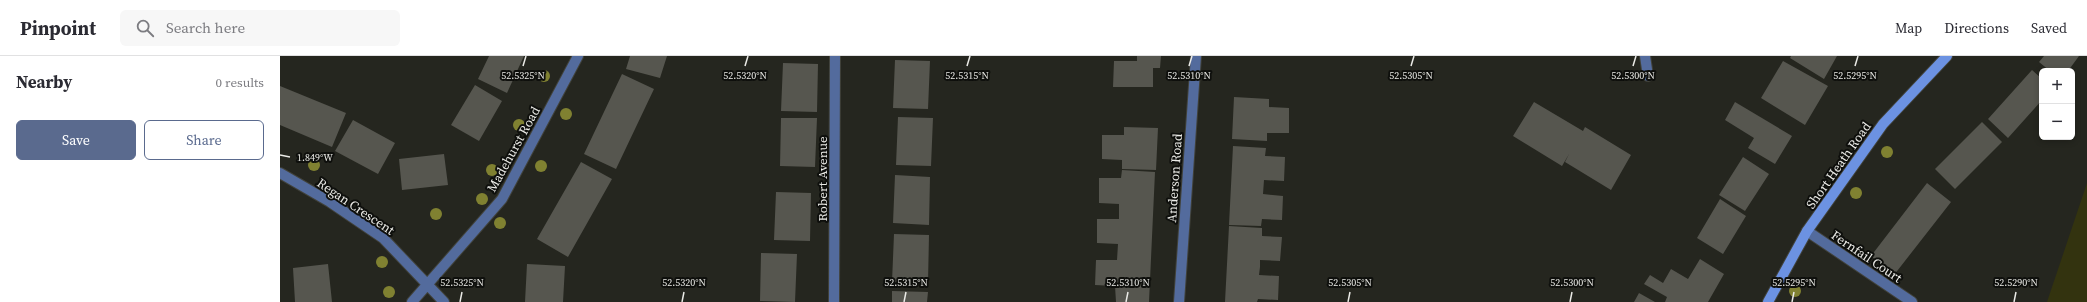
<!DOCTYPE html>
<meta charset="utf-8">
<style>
body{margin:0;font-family:"Source Serif 4",serif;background:#f7f7f7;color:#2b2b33}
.controls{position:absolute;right:12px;top:12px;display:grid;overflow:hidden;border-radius:6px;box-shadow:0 2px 6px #0003}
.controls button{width:36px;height:36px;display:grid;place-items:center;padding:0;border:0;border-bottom:1px solid #e1e1e2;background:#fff;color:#2b2b33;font:20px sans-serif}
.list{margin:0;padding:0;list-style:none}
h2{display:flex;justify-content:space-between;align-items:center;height:52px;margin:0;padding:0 16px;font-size:17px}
h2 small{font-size:13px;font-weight:400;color:#7c7c81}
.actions{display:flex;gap:8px;padding:12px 16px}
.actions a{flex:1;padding:9px 0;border:1px solid #5a6a8e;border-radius:6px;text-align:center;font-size:14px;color:#5a6a8e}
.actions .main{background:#5a6a8e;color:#fff}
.icon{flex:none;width:22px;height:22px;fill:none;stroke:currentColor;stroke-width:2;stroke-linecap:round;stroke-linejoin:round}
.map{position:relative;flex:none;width:1807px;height:246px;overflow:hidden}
header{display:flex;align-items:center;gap:24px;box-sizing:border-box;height:56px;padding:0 20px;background:#fff;border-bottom:1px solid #e1e1e2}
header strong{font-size:19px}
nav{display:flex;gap:22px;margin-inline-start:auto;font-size:14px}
.search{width:280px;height:36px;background:#f7f7f7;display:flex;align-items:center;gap:10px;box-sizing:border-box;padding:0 14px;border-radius:6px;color:#7c7c81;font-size:15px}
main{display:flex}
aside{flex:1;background:#fff}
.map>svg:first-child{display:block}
.green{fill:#33330f}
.building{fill:#56564f}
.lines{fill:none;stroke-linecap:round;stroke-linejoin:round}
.street-casing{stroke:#41423b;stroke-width:12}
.secondary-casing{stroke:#41423b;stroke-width:12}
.street{stroke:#536b9d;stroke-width:10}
.secondary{stroke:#6c92e2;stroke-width:10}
.tree{fill:#808131}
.ticks{fill:none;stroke:#ebebe7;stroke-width:1.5}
.labels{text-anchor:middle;stroke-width:4;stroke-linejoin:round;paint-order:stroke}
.street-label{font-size:13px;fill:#ebebe7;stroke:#0e0f0c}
.ticks-label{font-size:10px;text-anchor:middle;fill:#ebebe7;stroke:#0e0f0c;stroke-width:4;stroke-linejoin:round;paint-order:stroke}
</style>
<header>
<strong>Pinpoint</strong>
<div class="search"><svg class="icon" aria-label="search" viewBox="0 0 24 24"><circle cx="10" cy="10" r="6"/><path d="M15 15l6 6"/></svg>Search here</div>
<nav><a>Map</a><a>Directions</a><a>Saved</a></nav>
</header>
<main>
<aside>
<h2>Nearby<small>0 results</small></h2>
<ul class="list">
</ul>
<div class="actions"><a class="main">Save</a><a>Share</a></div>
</aside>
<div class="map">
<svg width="1807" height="246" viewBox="0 0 1807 246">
<rect width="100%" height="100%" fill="#25261f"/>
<!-- green -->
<path class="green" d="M 1807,127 L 1807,246 L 1767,246 Z"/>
<!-- building -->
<path class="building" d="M 209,0 L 244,0 L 227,37 L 198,23 Z
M 350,0 L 387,0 L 380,22 L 346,13 Z
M 857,0 L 881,0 L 880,12 L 873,12 L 873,31 L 833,31 L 834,5 L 857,5 Z
M 1511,0 L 1557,0 L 1544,23 L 1510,2 Z
M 1764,0 L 1799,0 L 1788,15 L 1770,15 L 1759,6 Z
M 615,4 L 650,5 L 648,53 L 613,52 Z
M 1503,5 L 1548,30 L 1525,69 L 1481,42 Z
M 503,7 L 538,8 L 537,56 L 501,55 Z
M 1752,14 L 1762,23 L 1762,44 L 1728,82 L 1708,63 Z
M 342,18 L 374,33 L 336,113 L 304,98 Z
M 195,29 L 222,45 L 199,85 L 171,69 Z
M 0,30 L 66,57 L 52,91 L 0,69 Z
M 954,41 L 989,43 L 989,51 L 1009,52 L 1009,77 L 987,77 L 987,85 L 952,83 Z
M 1254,46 L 1303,75 L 1305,71 L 1351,99 L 1331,134 L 1285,106 L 1289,98 L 1282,110 L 1233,80 Z
M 1455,46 L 1512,80 L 1495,108 L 1468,92 L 1474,82 L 1445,64 Z
M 618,61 L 653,62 L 651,110 L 616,109 Z
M 501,62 L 537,62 L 535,111 L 500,110 Z
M 73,64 L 115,87 L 98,118 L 55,95 Z
M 1702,66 L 1722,86 L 1675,133 L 1655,113 Z
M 844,71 L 878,72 L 876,114 L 842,113 L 842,104 L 822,103 L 822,79 L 844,79 Z
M 953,90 L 986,92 L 985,100 L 1005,101 L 1004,125 L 984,124 L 983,138 L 1003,140 L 1002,164 L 982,163 L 981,170 L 949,169 Z
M 164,98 L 168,129 L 122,134 L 119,103 Z
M 1463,101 L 1489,118 L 1465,155 L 1439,139 Z
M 301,106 L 332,123 L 288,201 L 257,183 Z
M 842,114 L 875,116 L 869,246 L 836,246 L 835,230 L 815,229 L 816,204 L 837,204 L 838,188 L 817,187 L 817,163 L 839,163 L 839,148 L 819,147 L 819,122 L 841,122 Z
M 615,119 L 650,121 L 649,169 L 613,167 Z
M 1647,127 L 1671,146 L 1614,219 L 1591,200 Z
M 496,136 L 531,137 L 530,185 L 494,184 Z
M 1440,143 L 1466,160 L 1443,198 L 1417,182 Z
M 949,170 L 982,172 L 982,180 L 1002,181 L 1000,205 L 980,204 L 980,211 L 979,219 L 999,220 L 998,244 L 978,243 L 977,246 L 945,246 Z
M 614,178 L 649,179 L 648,227 L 612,226 Z
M 481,197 L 517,198 L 515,246 L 480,245 Z
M 1420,203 L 1444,218 L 1428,246 L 1385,246 L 1387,241 L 1364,228 L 1370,219 L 1383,227 L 1391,213 L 1408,223 Z
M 48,208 L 52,246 L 15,246 L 13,212 Z
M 247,208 L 285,210 L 283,246 L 245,246 Z
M 612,235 L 648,236 L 647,246 L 612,246 Z
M 1359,237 L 1375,246 L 1354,246 Z"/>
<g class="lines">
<!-- street casing -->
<g class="street-casing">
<path id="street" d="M 1365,0 L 1368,20
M 0,117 L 50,146 L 103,182 L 164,246
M 1527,175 L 1632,246
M 132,246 L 222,143 L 298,0
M 554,246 L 555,0
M 899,246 L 916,0"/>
</g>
<!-- secondary casing -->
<g class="secondary-casing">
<path id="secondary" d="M 1488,246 L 1527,175 L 1603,68 L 1667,0"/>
</g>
<!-- street -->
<use href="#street" class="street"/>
<!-- secondary -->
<use href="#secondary" class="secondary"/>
</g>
<!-- trees -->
<g class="tree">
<circle cx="264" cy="20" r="6"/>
<circle cx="286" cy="58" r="6"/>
<circle cx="239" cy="69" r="6"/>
<circle cx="1607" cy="96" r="6"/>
<circle cx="34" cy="109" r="6"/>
<circle cx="261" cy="110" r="6"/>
<circle cx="212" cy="114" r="6"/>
<circle cx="1576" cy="137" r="6"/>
<circle cx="202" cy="143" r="6"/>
<circle cx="156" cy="158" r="6"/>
<circle cx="220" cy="167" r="6"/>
<circle cx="102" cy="206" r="6"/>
<circle cx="1515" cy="235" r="6"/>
<circle cx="109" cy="236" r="6"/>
</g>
<!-- ticks -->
<path class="ticks" d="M 243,10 L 246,0M 465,10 L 468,0M 687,10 L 690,0M 909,10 L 912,0M 1131,10 L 1134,0M 1353,10 L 1356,0M 1575,10 L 1578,0M 0,99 L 10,101M 180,246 L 182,236M 402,246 L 404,236M 624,246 L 626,236M 846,246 L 848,236M 1068,246 L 1070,236M 1290,246 L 1292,236M 1512,246 L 1514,236M 1734,246 L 1736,236"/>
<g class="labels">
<!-- street labels -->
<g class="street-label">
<text transform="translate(233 93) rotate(-61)" y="5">Madehurst Road</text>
<text transform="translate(1558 109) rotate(-55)" y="5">Short Heath Road</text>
<text transform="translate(894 122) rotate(-86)" y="5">Anderson Road</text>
<text transform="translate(542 123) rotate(-90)" y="5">Robert Avenue</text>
<text transform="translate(76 150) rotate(34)" y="5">Regan Crescent</text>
<text transform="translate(1587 200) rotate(34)" y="5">Fernfail Court</text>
</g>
</g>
<g class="ticks-label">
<text x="243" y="23">52.5325°N</text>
<text x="465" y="23">52.5320°N</text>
<text x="687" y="23">52.5315°N</text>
<text x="909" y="23">52.5310°N</text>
<text x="1131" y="23">52.5305°N</text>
<text x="1353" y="23">52.5300°N</text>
<text x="1575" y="23">52.5295°N</text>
<text x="35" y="105">1.849°W</text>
<text x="182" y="230">52.5325°N</text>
<text x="404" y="230">52.5320°N</text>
<text x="626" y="230">52.5315°N</text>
<text x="848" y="230">52.5310°N</text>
<text x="1070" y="230">52.5305°N</text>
<text x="1292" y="230">52.5300°N</text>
<text x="1514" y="230">52.5295°N</text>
<text x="1736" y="230">52.5290°N</text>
</g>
</svg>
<div class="controls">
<button>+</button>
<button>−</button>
</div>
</div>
</main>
